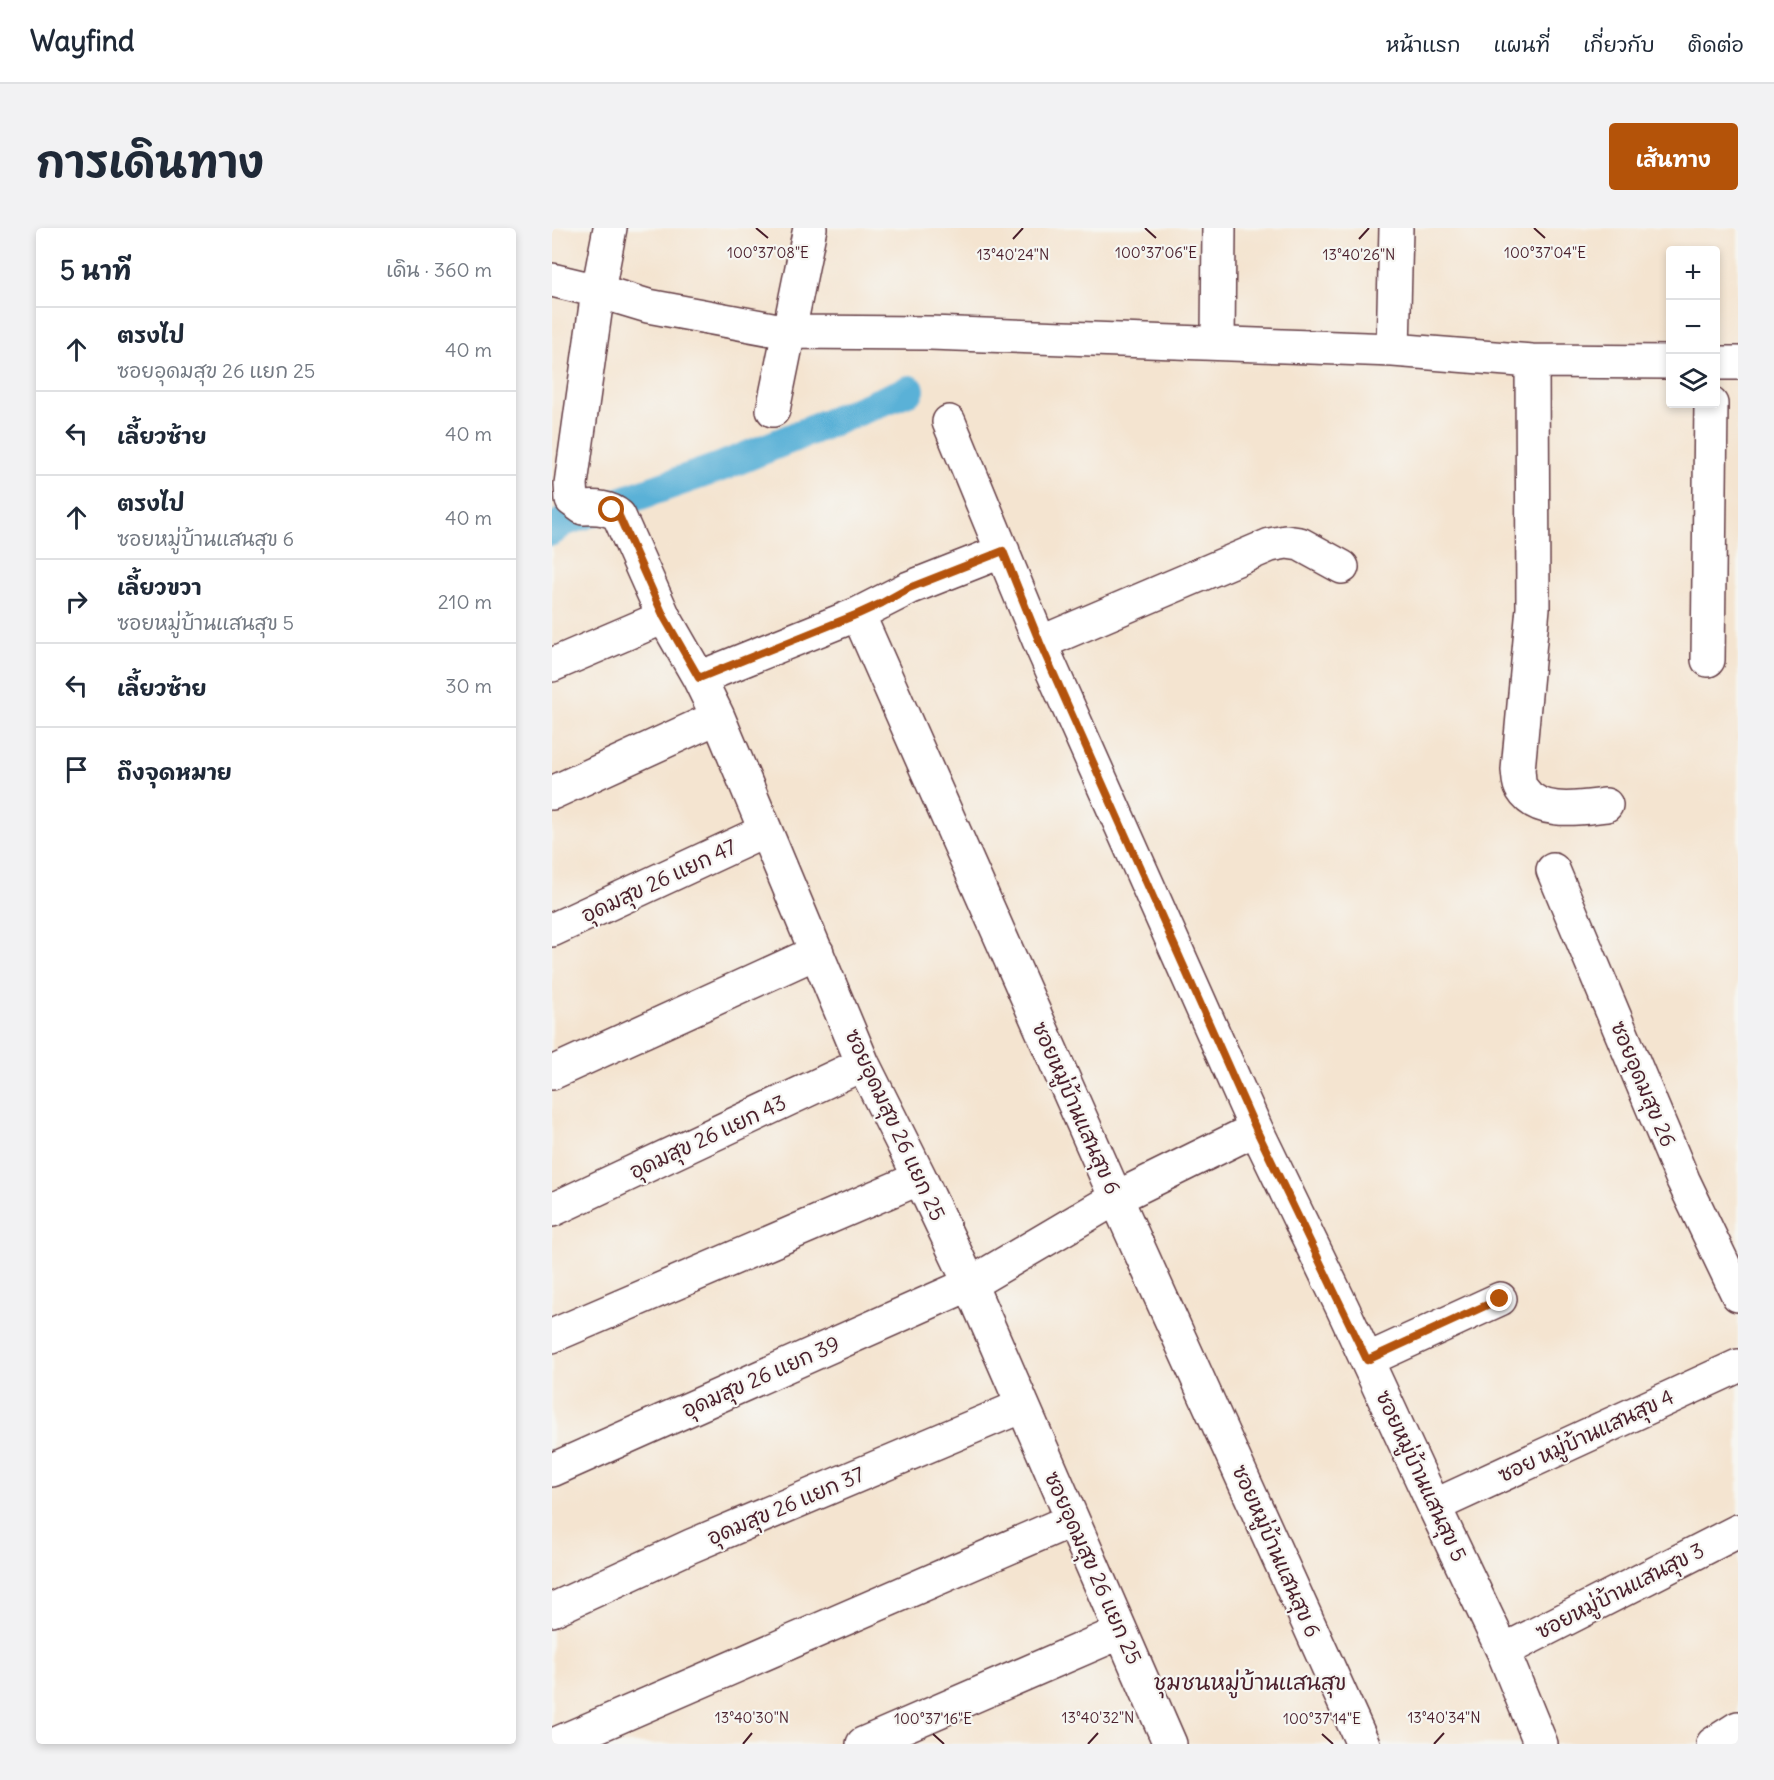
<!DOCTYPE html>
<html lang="th">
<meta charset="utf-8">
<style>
body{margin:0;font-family:Delius,"Playpen Sans Thai",sans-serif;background:#f2f2f3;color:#1f2937}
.controls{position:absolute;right:18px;top:18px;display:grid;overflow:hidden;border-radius:6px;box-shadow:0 3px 9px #0003}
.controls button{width:54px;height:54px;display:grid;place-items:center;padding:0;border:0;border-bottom:2px solid #e0e1e3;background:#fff;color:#1f2937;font:30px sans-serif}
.stop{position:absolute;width:18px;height:18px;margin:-14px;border:4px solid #b45309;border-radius:50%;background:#fff}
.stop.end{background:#b45309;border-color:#fff;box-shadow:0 2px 6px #0008}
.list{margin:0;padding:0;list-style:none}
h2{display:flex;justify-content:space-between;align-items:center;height:78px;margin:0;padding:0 24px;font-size:26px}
h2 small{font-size:20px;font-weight:400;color:#747a83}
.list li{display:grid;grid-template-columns:39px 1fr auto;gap:18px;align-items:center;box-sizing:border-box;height:84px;padding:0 24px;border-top:2px solid #e0e1e3}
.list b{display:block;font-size:22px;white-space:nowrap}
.list p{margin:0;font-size:20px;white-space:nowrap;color:#747a83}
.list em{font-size:20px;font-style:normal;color:#747a83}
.icon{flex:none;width:33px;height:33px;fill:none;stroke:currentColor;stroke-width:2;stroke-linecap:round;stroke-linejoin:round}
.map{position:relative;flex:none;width:1186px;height:1516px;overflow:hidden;border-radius:6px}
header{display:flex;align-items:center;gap:36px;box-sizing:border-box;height:84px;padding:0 30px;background:#fff;border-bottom:2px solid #e0e1e3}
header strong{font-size:28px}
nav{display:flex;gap:33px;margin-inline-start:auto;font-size:21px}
.intro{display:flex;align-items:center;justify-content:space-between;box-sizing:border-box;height:144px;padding:0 36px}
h1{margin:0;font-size:42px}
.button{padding:15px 27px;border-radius:6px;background:#b45309;color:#fff;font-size:21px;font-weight:700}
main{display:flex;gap:36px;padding:0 36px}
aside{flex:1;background:#fff;border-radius:6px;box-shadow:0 3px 9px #0003}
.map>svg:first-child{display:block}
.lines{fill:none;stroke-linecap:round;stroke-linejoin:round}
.canal{stroke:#5ab1d7;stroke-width:30}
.minor-casing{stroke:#643d44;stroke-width:36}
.minor{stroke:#fff;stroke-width:33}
.route{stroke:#b45309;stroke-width:8}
.ticks{fill:none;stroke:#4a1f2b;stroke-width:2}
.labels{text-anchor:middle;stroke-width:4.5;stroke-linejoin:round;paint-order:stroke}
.street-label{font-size:21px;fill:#4a1f2b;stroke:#f6f6f2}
.neighbourhood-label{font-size:22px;fill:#4a1f2b;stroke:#f6f6f2}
.ticks-label{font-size:15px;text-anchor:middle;fill:#4a1f2b;stroke:#f6f6f2;stroke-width:4.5;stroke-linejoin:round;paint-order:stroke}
</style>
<header>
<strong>Wayfind</strong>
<nav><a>หน้าแรก</a><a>แผนที่</a><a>เกี่ยวกับ</a><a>ติดต่อ</a></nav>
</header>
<div class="intro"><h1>การเดินทาง</h1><a class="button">เส้นทาง</a></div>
<main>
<aside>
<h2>5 นาที<small>เดิน · 360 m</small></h2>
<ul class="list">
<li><svg class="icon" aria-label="ahead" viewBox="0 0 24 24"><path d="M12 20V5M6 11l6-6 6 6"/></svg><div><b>ตรงไป</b><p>ซอยอุดมสุข 26 แยก 25</p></div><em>40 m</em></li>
<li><svg class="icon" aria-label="left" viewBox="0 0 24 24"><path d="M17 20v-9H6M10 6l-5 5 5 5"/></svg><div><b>เลี้ยวซ้าย</b></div><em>40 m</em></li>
<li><svg class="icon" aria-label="ahead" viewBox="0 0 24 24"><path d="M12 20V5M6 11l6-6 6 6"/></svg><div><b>ตรงไป</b><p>ซอยหมู่บ้านแสนสุข 6</p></div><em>40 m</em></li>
<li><svg class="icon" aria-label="right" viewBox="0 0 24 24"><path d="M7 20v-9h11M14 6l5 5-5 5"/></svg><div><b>เลี้ยวขวา</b><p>ซอยหมู่บ้านแสนสุข 5</p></div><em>210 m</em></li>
<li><svg class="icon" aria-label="left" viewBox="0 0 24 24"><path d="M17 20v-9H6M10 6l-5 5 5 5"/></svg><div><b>เลี้ยวซ้าย</b></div><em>30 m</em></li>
<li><svg class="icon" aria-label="arrive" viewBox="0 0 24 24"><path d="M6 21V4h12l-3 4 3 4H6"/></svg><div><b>ถึงจุดหมาย</b></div></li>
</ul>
</aside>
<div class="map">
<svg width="1186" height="1516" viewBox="0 0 1186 1516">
<rect width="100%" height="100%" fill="#f6f6f2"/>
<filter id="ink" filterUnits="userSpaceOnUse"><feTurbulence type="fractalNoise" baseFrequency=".0167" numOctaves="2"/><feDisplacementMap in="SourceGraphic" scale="12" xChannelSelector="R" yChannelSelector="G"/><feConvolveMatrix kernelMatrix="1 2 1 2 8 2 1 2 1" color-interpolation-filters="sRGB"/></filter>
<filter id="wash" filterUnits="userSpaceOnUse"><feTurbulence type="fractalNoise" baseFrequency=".008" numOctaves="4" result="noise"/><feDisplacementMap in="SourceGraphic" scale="24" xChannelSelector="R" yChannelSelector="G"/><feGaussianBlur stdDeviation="1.35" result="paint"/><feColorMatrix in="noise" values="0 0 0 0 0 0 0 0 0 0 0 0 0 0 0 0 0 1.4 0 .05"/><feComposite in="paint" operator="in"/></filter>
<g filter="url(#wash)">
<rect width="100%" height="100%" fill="#f4e4d0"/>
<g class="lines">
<!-- canal -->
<path class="canal" d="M 0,303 L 11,294 L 171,238 L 358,162"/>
</g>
</g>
<g filter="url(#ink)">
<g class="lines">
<!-- minor casing -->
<g class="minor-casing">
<path id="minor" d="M 58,0 L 46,63 L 19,256 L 20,272 L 31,280 C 44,279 57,279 67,288 L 112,389 L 147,450 L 166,489 L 311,836 L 368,950 L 418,1056 L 618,1516
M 0,52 L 46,63 L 96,78 L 236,104 L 378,105 L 841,122 L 980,133 L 1118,134
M 666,115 L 667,0
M 841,122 L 844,0
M 980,133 L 981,380 L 966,542 C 967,548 966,555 970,561 C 986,588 1028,580 1054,577
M 1164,135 L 1186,135
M 221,182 L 258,0
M 397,194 L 488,415 L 704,901 L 791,1081 L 882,1278 L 951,1423 L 989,1516
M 451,323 L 357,360 L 306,386 L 564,970 L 811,1516
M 488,415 L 718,317 L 734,314 L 748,316 L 790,339
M 1156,432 L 1159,176
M 0,437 L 112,389
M 147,450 L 306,386
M 0,565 L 166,489
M 1001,642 L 1131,952 L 1186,1067
M 0,702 L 213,603
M 0,845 L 265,724
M 0,982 L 311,836
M 0,1108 L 368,950
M 815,1132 L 948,1071
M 0,1242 L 418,1056 L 564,970 L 704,901
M 882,1278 L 1186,1138
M 0,1382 L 139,1318 L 470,1178
M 951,1423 L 1186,1303
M 4,1516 L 520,1292
M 311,1516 L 569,1404
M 1161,1516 L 1186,1500"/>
</g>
<!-- minor -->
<use href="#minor" class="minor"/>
</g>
</g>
<g class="lines" filter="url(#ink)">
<!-- route -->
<path class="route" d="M 60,282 L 67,288 L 112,389 L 147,450 L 306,386 L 330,375 L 357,360 L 451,323 L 488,415 L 704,901 L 815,1132 L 948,1071"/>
</g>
<!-- ticks -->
<path class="ticks" d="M 204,0 L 216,10M 593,0 L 604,10M 982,0 L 993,10M 461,11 L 471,0M 807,11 L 817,0M 381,1506 L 392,1516M 770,1506 L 781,1516M 191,1516 L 200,1505M 536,1516 L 546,1505M 882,1516 L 892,1505"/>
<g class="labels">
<!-- street labels -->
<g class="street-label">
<text transform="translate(107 653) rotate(-25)" y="7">อุดมสุข 26 แยก 47</text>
<text transform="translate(1091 856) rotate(67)" y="7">ซอยอุดมสุข 26</text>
<text transform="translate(524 880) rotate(66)" y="7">ซอยหมู่บ้านแสนสุข 6</text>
<text transform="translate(343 897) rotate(65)" y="7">ซอยอุดมสุข 26 แยก 25</text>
<text transform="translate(156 909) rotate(-25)" y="7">อุดมสุข 26 แยก 43</text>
<text transform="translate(209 1149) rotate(-24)" y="7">อุดมสุข 26 แยก 39</text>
<text transform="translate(1034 1208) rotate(-25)" y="7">ซอย หมู่บ้านแสนสุข 4</text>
<text transform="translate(869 1248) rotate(65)" y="7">ซอยหมู่บ้านแสนสุข 5</text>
<text transform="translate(234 1278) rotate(-23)" y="7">อุดมสุข 26 แยก 37</text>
<text transform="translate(724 1323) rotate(66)" y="7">ซอยหมู่บ้านแสนสุข 6</text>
<text transform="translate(541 1340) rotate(66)" y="7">ซอยอุดมสุข 26 แยก 25</text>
<text transform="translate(1068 1363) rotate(-27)" y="7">ซอยหมู่บ้านแสนสุข 3</text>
</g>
<!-- neighbourhood labels -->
<g class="neighbourhood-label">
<text x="698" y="1462">ชุมชนหมู่บ้านแสนสุข</text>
</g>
</g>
<g class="ticks-label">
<text x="216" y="30">100°37'08"E</text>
<text x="604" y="30">100°37'06"E</text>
<text x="993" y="30">100°37'04"E</text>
<text x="461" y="32">13°40'24"N</text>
<text x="807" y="32">13°40'26"N</text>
<text x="200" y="1495">13°40'30"N</text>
<text x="546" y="1495">13°40'32"N</text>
<text x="892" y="1495">13°40'34"N</text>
<text x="381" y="1496">100°37'16"E</text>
<text x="770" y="1496">100°37'14"E</text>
</g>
</svg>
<div class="controls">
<button>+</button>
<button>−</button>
<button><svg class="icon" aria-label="layers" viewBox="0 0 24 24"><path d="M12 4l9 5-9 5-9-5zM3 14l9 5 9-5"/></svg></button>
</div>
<div class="stop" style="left:60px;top:282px"></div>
<div class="stop end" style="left:948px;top:1071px"></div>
</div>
</main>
